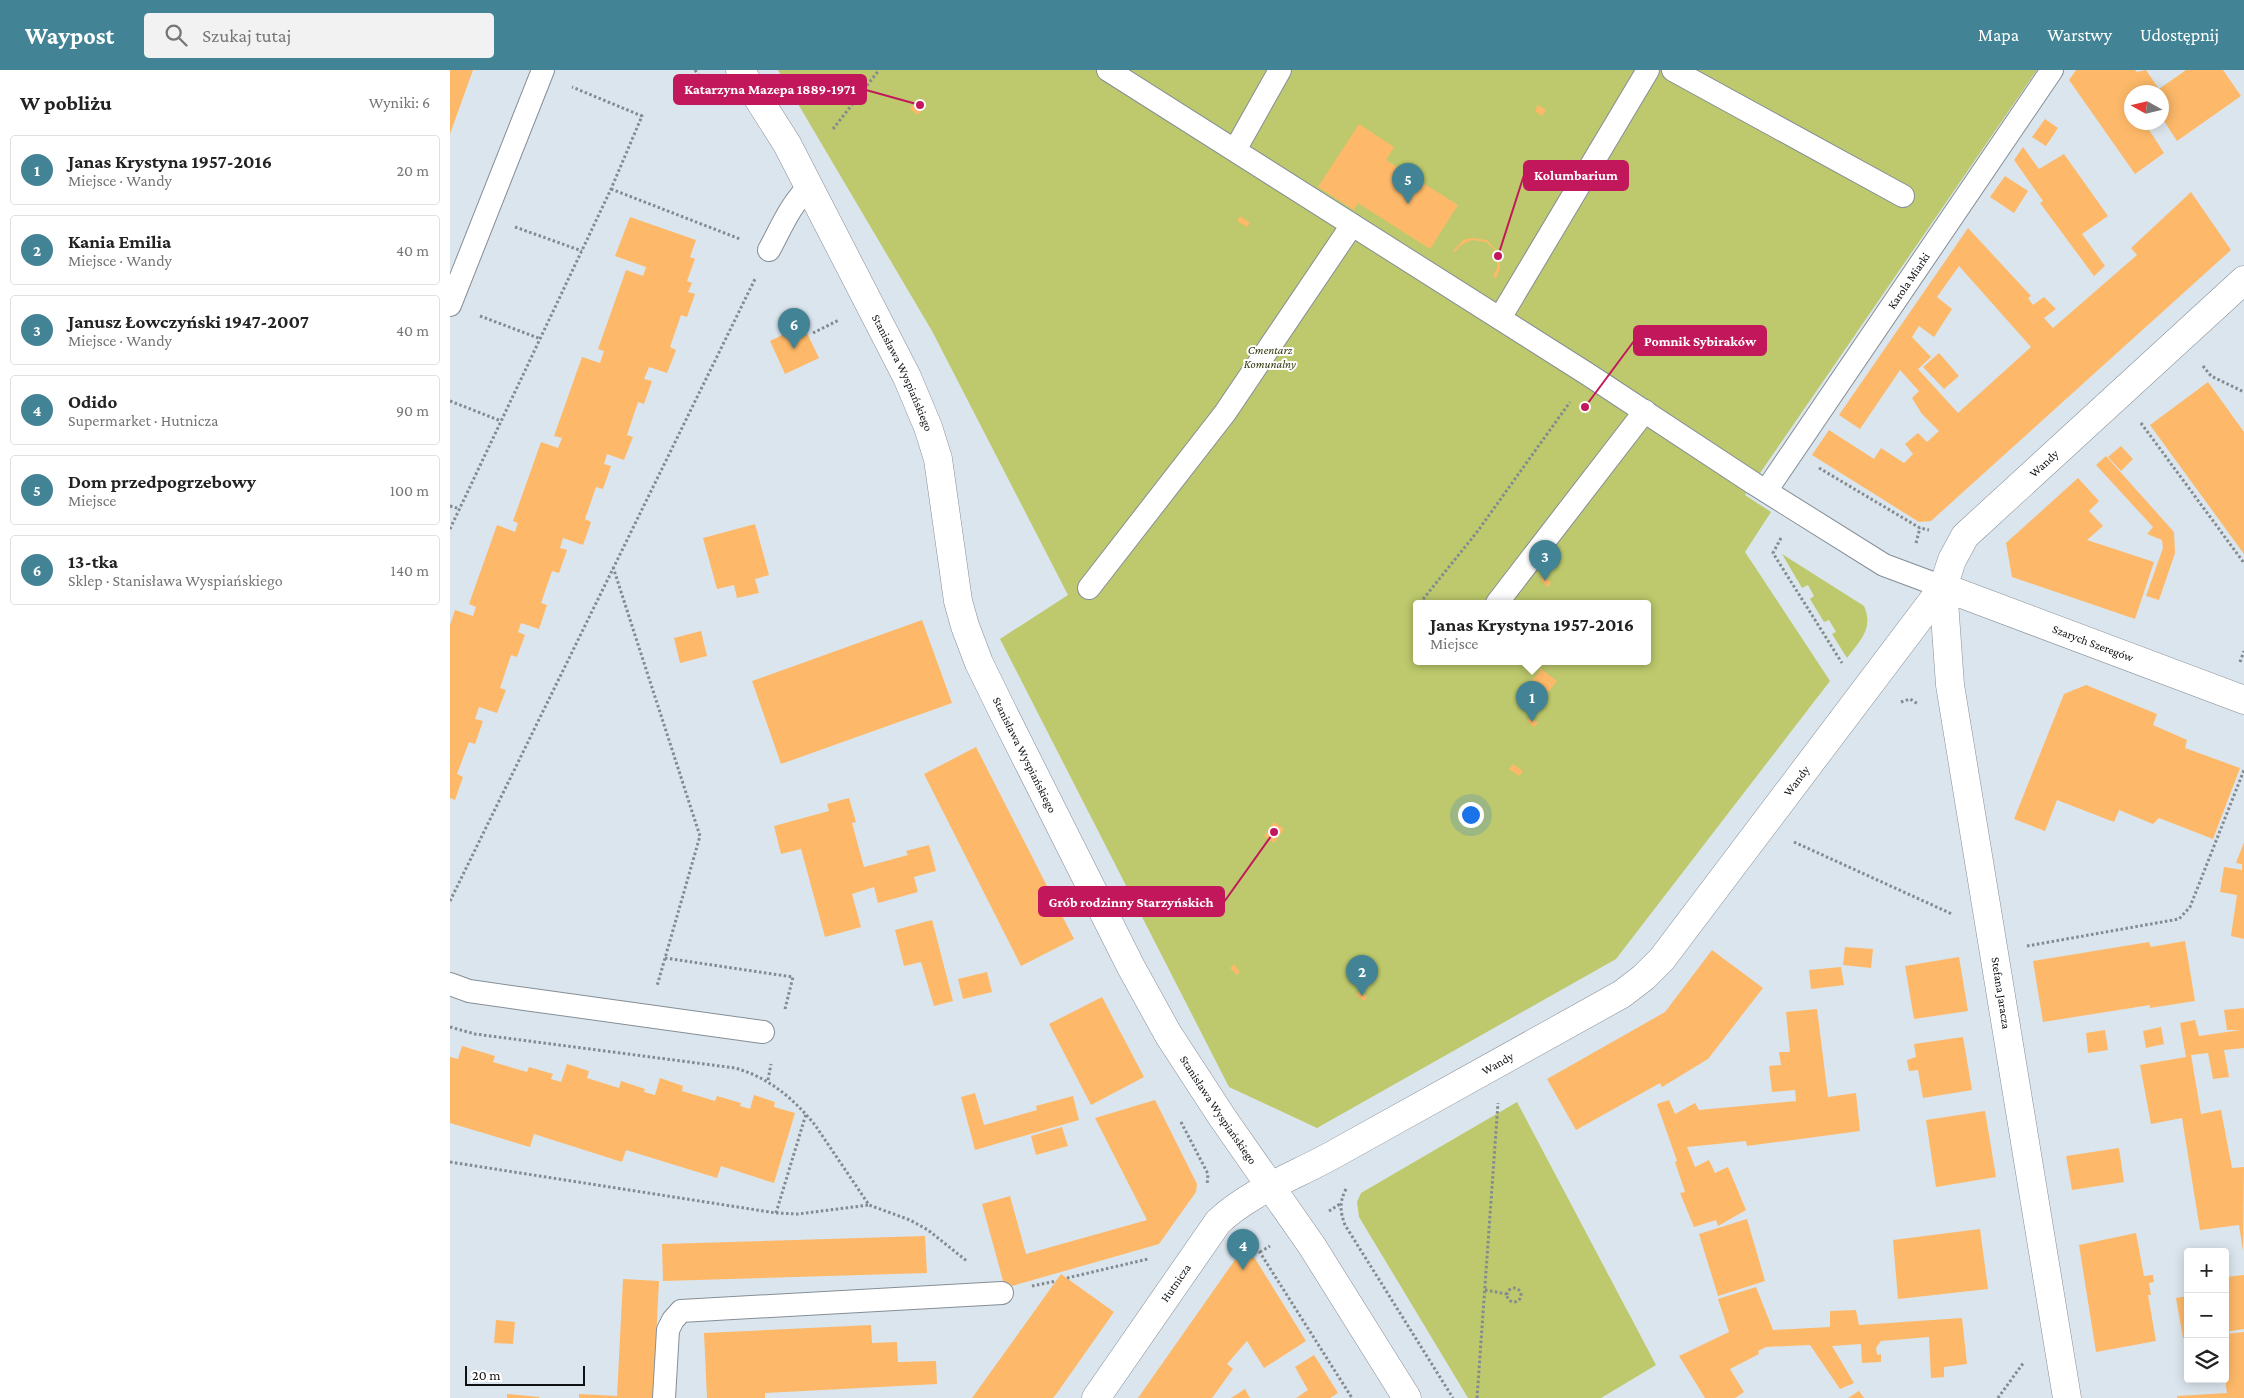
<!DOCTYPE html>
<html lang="pl">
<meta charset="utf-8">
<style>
body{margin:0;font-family:"Crimson Pro",serif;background:#f2f2f2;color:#222}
.controls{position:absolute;right:15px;bottom:15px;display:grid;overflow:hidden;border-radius:5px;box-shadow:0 2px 12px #0003}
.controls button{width:45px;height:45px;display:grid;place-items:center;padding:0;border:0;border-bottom:1px solid #e0e0e0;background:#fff;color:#222;font:25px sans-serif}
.compass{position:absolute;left:1674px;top:15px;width:45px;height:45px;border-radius:50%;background:#fff;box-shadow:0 2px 12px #0003;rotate:278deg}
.scale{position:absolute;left:15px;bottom:12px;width:120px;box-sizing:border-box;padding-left:5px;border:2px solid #0f1215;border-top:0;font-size:14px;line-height:18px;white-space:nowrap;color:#0f1215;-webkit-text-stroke:4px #fff;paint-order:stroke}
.you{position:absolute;left:1020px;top:744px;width:18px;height:18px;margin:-12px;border:4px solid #fff;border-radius:50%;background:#1a73e8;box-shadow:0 0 0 8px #1a73e833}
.badge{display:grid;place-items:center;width:32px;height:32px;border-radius:50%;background:#428495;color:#fff;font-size:16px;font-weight:700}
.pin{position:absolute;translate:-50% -41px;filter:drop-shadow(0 1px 2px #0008)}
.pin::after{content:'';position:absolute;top:26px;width:18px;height:15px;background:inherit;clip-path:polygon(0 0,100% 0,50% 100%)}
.popup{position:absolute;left:963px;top:530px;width:238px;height:65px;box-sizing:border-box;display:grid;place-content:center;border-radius:5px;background:#fff;filter:drop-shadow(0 1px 4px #0005);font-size:16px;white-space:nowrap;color:#767676}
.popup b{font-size:19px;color:#222}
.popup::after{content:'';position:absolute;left:50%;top:100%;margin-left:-10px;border:10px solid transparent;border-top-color:#fff}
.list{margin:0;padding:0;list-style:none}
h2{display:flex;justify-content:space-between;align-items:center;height:65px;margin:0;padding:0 20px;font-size:21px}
h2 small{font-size:16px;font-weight:400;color:#767676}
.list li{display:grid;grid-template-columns:32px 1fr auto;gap:15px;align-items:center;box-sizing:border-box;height:70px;margin:0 10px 10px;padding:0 10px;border:1px solid #e0e0e0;border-radius:5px}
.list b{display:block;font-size:19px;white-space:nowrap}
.list p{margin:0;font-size:16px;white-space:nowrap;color:#767676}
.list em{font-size:16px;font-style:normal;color:#767676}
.icon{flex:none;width:28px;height:28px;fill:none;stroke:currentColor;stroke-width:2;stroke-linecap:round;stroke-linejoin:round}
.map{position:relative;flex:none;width:1794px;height:1328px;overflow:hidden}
header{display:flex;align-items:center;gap:30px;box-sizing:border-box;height:70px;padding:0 25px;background:#428495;color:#fff}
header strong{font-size:24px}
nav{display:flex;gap:28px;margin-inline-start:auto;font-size:18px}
.search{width:350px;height:45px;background:#f2f2f2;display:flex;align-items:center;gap:12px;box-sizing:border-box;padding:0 18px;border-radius:5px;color:#767676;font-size:19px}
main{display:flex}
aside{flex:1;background:#fff}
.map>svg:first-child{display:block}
.green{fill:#bdc96c;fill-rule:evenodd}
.building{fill:#fdb969;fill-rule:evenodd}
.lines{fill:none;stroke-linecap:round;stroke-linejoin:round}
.service-casing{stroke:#858e96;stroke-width:24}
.minor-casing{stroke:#858e96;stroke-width:29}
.path{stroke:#838a90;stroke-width:3;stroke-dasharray:2.5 2.5;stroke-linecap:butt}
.service{stroke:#fff;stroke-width:22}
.minor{stroke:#fff;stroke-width:28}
.labels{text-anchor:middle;stroke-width:4;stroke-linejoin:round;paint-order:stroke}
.street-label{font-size:12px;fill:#0f1215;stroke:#fff}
.park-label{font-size:12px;font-style:italic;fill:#34390f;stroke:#fff}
.leader{fill:none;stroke:#c2185b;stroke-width:2}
.callout-dot{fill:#c2185b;stroke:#fff;stroke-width:2}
.callout{fill:#c2185b;stroke:#c2185b;stroke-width:2}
.callout-label{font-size:14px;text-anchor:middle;font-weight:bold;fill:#fff}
</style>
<header>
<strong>Waypost</strong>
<div class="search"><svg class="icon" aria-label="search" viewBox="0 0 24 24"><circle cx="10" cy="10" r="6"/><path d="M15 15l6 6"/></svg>Szukaj tutaj</div>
<nav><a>Mapa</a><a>Warstwy</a><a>Udostępnij</a></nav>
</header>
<main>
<aside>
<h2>W pobliżu<small>Wyniki: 6</small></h2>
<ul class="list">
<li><span class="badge">1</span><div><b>Janas Krystyna 1957-2016</b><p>Miejsce · Wandy</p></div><em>20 m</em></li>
<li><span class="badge">2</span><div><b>Kania Emilia</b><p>Miejsce · Wandy</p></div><em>40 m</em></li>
<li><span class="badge">3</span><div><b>Janusz Łowczyński 1947-2007</b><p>Miejsce · Wandy</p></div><em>40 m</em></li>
<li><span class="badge">4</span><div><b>Odido</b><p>Supermarket · Hutnicza</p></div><em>90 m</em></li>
<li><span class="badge">5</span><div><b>Dom przedpogrzebowy</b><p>Miejsce</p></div><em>100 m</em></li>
<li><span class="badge">6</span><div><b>13-tka</b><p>Sklep · Stanisława Wyspiańskiego</p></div><em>140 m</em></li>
</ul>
</aside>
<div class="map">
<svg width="1794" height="1328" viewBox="0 0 1794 1328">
<rect width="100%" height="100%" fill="#dbe5ed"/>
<!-- green -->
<path class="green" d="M 328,0 L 1587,0 L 1295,425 L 1321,442 L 1295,482 L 1380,611 L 1166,889 L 867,1058 L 779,1017 L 550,569 L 618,525 L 482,261 ZM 967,533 L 1197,533 L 1197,591 L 967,591 Z
M 1332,484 L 1414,536 C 1424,559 1410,570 1397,588 L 1382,564 L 1386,562 L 1379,550 L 1374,552 L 1360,529 L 1364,526 L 1358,515 L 1352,518 Z
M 1067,1032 L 1206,1295 L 1151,1328 L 1018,1328 L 909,1147 L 907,1132 L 911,1123 Z"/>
<!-- building -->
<path class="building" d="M 0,0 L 23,0 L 0,64 Z
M 1626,0 L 1685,0 L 1687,2 L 1696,0 L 1709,19 L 1736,0 L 1773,0 L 1791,26 L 1727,71 L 1712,48 L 1712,22 L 1682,22 L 1682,52 L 1694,52 L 1714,83 L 1685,104 L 1619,10 Z
M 345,13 L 353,19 L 349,23 L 342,17 Z
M 467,29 L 475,36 L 473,39 L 464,33 Z
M 463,35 L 471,41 L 468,45 L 460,39 Z
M 1088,35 L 1096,40 L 1092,46 L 1085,41 Z
M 1595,49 L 1608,58 L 1596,76 L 1582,67 Z
M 909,54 L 944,77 L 936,90 L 1008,135 L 980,179 L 908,133 L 904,140 L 868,117 Z
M 1573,77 L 1589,99 L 1614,84 L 1658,146 L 1632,164 L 1655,196 L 1644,206 L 1590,133 L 1593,131 L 1564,90 Z
M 1555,106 L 1578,121 L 1564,143 L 1540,127 Z
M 1741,122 L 1781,180 L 1481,451 L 1469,452 L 1362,385 L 1379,360 L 1424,389 L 1431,378 L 1454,393 L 1463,384 L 1455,374 L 1468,363 L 1477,372 L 1489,361 L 1472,344 L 1462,328 L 1469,321 L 1450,300 L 1410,359 L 1389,345 L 1518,158 L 1581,226 L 1578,228 L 1583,235 L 1594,227 L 1606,239 L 1594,248 L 1603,258 L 1687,185 L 1681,178 ZM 1509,196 L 1581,277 L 1508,343 L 1468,299 L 1481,287 L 1462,267 L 1469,256 L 1484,267 L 1502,239 L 1487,227 Z
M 790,146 L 800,153 L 797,157 L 787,151 Z
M 180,147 L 246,170 L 240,187 L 245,189 L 237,211 L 242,213 L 238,222 L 245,224 L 237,247 L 231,245 L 220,277 L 226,280 L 217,303 L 199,297 L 194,309 L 202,311 L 194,334 L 188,332 L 177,365 L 183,367 L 174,390 L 157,384 L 154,394 L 161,396 L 153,419 L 146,417 L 135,449 L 141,452 L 133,475 L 113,468 L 110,478 L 117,480 L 109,503 L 102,501 L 91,533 L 97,535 L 89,559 L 71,553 L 68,562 L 75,565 L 67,587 L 61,585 L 50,618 L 56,620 L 47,643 L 29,637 L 25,649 L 33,651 L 25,674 L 19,672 L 7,704 L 13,707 L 5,730 L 0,728 L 0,555 L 5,540 L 23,546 L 26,537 L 19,534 L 47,455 L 65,462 L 68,453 L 63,451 L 91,372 L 108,378 L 112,368 L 104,366 L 132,287 L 150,293 L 154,281 L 148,279 L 176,200 L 193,206 L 196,197 L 165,186 Z
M 1021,168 L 1037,170 L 1049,183 L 1050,199 L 1046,208 L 1043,207 L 1047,198 L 1048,188 L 1044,179 L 1036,172 L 1022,170 L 1011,175 L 1005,182 L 1003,181 L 1013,170 Z
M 353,255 L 369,288 L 335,304 L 320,271 Z
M 1489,283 L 1509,306 L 1494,319 L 1473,297 Z
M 1758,312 L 1794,362 L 1794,484 L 1700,355 Z
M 1671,376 L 1683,389 L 1671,401 L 1658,387 Z
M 1656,386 L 1724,462 L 1725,483 L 1709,530 L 1696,526 L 1713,478 L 1712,470 L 1697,464 L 1703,457 L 1646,395 Z
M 1628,408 L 1649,431 L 1639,441 L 1653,456 L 1637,470 L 1704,492 L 1685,549 L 1562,507 L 1556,473 Z
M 305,454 L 319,505 L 305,509 L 309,523 L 287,528 L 284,515 L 267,519 L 253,468 Z
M 1093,506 L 1101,512 L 1098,517 L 1090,510 Z
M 472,550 L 502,633 L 331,694 L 302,611 Z
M 251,561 L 257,586 L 230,593 L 224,568 Z
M 1091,599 L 1107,611 L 1096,625 L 1081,612 Z
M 1636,615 L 1707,644 L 1703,655 L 1737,670 L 1735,678 L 1790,698 L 1763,769 L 1709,748 L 1703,754 L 1669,740 L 1664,752 L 1607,730 L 1595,761 L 1564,749 L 1614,624 Z
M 1080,647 L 1088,653 L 1084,657 L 1077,651 Z
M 526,677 L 624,869 L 571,896 L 474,704 Z
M 1063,694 L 1073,701 L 1069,706 L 1059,699 Z
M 399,728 L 406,752 L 402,753 L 414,797 L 458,785 L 456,781 L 479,775 L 486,801 L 464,807 L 468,822 L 428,833 L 424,817 L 402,824 L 411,857 L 375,867 L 351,779 L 331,784 L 324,756 L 379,741 L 377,734 Z
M 824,752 L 834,759 L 824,773 L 814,766 Z
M 1794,772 L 1794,869 L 1781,866 L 1787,825 L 1770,822 L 1774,797 L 1792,800 L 1792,794 L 1786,793 Z
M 482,850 L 503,931 L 484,936 L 471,892 L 454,896 L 445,860 Z
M 1735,871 L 1745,931 L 1700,938 L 1700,935 L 1593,952 L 1583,891 L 1699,872 L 1701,877 Z
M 1395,877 L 1423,879 L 1421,898 L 1393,895 Z
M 1262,880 L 1313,918 L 1258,989 L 1212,1017 L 1210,1013 L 1126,1060 L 1097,1009 L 1215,942 Z
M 1509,887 L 1518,941 L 1464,949 L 1455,896 Z
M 784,894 L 790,902 L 787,905 L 780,898 Z
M 1391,897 L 1394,915 L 1361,919 L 1359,900 Z
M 537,902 L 542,922 L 513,929 L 508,909 Z
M 910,921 L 917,927 L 914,931 L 906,925 Z
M 652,927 L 694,1007 L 641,1035 L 599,954 Z
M 1794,938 L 1794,978 L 1774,980 L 1779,1007 L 1763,1009 L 1758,983 L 1741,985 L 1751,1044 L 1771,1040 L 1782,1098 L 1794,1097 L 1793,1181 L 1789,1155 L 1750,1160 L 1732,1048 L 1701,1054 L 1690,995 L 1736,987 L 1730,953 L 1745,950 L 1749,966 L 1791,960 L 1777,960 L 1774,940 Z
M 1367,939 L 1378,1027 L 1406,1023 L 1410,1061 L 1297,1076 L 1296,1071 L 1237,1077 L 1245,1097 L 1259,1090 L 1265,1103 L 1278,1097 L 1296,1140 L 1268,1156 L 1266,1150 L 1244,1157 L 1230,1123 L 1235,1122 L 1225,1092 L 1227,1091 L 1207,1034 L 1219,1030 L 1225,1044 L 1245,1033 L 1249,1040 L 1346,1031 L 1345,1020 L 1322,1022 L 1319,996 L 1331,995 L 1329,982 L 1340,982 L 1336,942 Z
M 1711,957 L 1714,974 L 1696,978 L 1693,961 Z
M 1655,960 L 1658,980 L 1638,983 L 1636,963 Z
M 1513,967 L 1522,1020 L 1473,1028 L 1468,1000 L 1459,1001 L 1457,990 L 1466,987 L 1464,974 Z
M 12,976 L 45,986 L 43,992 L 77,1002 L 79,997 L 103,1004 L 101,1009 L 111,1012 L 117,994 L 139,1001 L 137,1008 L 169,1018 L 171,1011 L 195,1019 L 194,1022 L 205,1025 L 210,1008 L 233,1016 L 232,1021 L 265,1031 L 267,1026 L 291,1033 L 290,1036 L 300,1039 L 304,1025 L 325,1032 L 324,1037 L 345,1043 L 324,1113 L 271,1096 L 267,1108 L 176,1080 L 172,1092 L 84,1064 L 80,1077 L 0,1053 L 0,987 L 8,989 Z
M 525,1023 L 534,1055 L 587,1040 L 586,1036 L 623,1026 L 629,1050 L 525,1080 L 511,1027 Z
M 705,1030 L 747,1114 L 746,1122 L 709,1174 L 555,1218 L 532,1134 L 560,1126 L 576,1184 L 697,1150 L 645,1048 Z
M 1535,1041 L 1546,1107 L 1486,1117 L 1476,1050 Z
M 612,1057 L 618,1076 L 586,1085 L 581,1066 Z
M 1669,1078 L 1674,1112 L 1622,1120 L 1616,1086 Z
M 1297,1149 L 1315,1211 L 1268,1226 L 1249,1164 Z
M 1530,1159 L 1538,1219 L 1448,1229 L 1443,1170 Z
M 1686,1163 L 1694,1206 L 1703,1205 L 1704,1212 L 1699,1213 L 1701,1225 L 1698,1225 L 1706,1271 L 1646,1282 L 1629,1175 Z
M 475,1166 L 477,1203 L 213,1211 L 212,1174 Z
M 787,1187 L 804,1187 L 856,1271 L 814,1298 L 797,1271 L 777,1294 L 783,1299 L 762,1328 L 688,1328 Z
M 611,1204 L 664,1242 L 607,1323 L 603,1328 L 522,1328 Z
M 1794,1205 L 1794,1259 L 1775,1262 L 1775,1207 Z
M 173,1209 L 209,1211 L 203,1328 L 129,1328 L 129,1324 L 167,1326 Z
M 1306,1217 L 1323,1260 L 1380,1257 L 1380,1241 L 1406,1240 L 1409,1255 L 1512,1248 L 1517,1294 L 1494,1297 L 1494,1307 L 1481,1308 L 1479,1267 L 1431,1271 L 1426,1278 L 1427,1285 L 1431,1284 L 1431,1292 L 1412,1293 L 1411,1274 L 1382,1276 L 1404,1313 L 1390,1319 L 1360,1275 L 1316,1277 L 1308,1281 L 1309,1284 L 1280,1299 L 1294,1322 L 1285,1328 L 1255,1328 L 1229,1286 L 1279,1262 L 1268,1229 Z
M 1738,1226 L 1738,1267 L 1733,1268 L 1726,1228 Z
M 46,1250 L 65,1252 L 63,1274 L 44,1273 Z
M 421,1255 L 422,1273 L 447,1272 L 448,1292 L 486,1291 L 487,1314 L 315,1323 L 315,1328 L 257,1328 L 254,1263 Z
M 1794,1262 L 1794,1328 L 1727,1328 L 1727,1326 L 1777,1323 L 1775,1309 L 1775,1264 Z
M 864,1285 L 888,1323 L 880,1328 L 846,1328 L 858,1320 L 845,1297 Z
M 795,1319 L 800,1328 L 781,1328 Z
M 1409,1321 L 1414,1328 L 1398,1328 Z
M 57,1324 L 89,1327 L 89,1328 L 57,1328 Z"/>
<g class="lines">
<!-- service casing -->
<g class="service-casing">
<g id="service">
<path d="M 658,0 L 1139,305 L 1303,413 L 1434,495 L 1493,517"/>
<path d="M 1223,0 L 1453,126"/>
<path d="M 785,80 L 830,0"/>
<path d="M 319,180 C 331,158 341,133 360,116"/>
<path d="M 0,235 L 93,0"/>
<path d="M 1050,248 L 1198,0"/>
<path id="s1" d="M 1316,421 L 1602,0"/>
<path d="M 639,518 L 775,343 L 902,155"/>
<path d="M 1047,533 L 1195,341"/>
<path d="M 0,914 L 19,921 L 75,929 L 313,962"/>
<path d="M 214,1328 L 218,1260 L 223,1250 L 231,1241 L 552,1223"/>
</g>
</g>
<!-- minor casing -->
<g class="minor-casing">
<g id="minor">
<path id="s2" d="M 290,0 L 337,74 L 457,307 L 478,357 L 488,389 L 508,531 L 515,556 L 529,593 L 552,640 L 681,897 L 718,964 L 772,1047 L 862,1176 L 957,1328"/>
<path id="s3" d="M 646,1328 L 768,1152 C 802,1120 848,1105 888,1082 C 983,1029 1078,977 1172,924 L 1194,907 L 1212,889 L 1493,517 L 1502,490 L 1515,466 L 1794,210"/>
<path id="s4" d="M 1617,1328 L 1500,615 L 1493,517 L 1794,630"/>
</g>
</g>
<!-- path -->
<path class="path" d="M 245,0 L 259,21
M 383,59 L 429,0
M 161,119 L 290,169
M 65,157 L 132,181
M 30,246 L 91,269
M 363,263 L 389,250
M 1753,296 L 1761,306 L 1794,322
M 0,331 L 51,351
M 1691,353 L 1794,493
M 1369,398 L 1470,458 L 1479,460
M 0,436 L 10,439
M 0,459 L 161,119 L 192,46 L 122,17
M 1331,468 L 1323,483 L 1392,593
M 1466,473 L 1470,458
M 163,497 L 250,766 L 207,916
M 970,533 L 1027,462 L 1120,332
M 1790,592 L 1794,581
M 1451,632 L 1460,629 L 1468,634
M 1344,772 L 1502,844
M 0,831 L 306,207
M 1577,876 L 1729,849 L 1740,837 L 1794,700
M 215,888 L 343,907 L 335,939
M 0,957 L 25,964 L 285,998 C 318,1007 343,1028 365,1055 L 419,1135 L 460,1150 L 478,1160 L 518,1192
M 318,1010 L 321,994
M 731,1052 L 758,1104 L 757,1115
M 0,1092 L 326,1143 L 348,1144 L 419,1135
M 896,1119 C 889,1133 890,1141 895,1155 L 1003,1328
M 879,1141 L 890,1134
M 326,1143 L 356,1044
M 799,1171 L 804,1173 L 902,1328
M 810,1182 L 820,1176
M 617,1208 L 698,1189
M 582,1216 L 606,1211
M1057 1225a7 7 0 1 1 14 0a7 7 0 1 1-14 0Z
M 1035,1220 L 1057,1224
M 1027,1328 L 1048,1033
M 1548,1328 L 1574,1292"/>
<!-- service -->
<use href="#service" class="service"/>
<!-- minor -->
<use href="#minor" class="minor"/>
</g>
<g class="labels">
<!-- street labels -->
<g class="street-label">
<text dy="4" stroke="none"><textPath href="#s1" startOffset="254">Karola Miarki</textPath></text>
<text dy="4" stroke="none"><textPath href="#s2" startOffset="344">Stanisława Wyspiańskiego</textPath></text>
<text dy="4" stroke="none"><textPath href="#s3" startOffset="1361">Wandy</textPath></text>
<text dy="4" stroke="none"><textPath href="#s4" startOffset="981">Szarych Szeregów</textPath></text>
<text dy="4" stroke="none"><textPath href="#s2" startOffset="749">Stanisława Wyspiańskiego</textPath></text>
<text dy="4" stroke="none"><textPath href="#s3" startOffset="955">Wandy</textPath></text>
<text transform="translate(1551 923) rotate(81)" y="4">Stefana Jaracza</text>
<text dy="4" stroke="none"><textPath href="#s3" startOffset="536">Wandy</textPath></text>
<text dy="4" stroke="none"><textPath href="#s2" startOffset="1154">Stanisława Wyspiańskiego</textPath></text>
<text dy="4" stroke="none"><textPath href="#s3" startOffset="140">Hutnicza</textPath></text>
</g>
<!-- park labels -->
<g class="park-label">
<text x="820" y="284">Cmentarz<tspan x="820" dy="14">Komunalny</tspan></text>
</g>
</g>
<!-- callouts -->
<path class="leader" d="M470 35L416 20M1048 186L1074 105M1135 337L1184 271M824 762L774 832"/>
<g class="callout-dot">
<circle cx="470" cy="35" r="5"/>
<circle cx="1048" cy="186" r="5"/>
<circle cx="1135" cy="337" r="5"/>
<circle cx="824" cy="762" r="5"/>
</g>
<g class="callout">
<rect x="224" y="5" width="192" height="29" rx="5"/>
<rect x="1074" y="91" width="104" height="29" rx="5"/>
<rect x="1184" y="256" width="132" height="29" rx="5"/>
<rect x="589" y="817" width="185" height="29" rx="5"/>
</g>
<g class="callout-label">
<text x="320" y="24">Katarzyna Mazepa 1889-1971</text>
<text x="1126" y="110">Kolumbarium</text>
<text x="1250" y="276">Pomnik Sybiraków</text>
<text x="681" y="837">Grób rodzinny Starzyńskich</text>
</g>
</svg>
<div class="controls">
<button>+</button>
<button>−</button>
<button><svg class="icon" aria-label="layers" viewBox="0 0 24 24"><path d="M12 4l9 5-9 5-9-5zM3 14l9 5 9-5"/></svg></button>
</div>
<svg class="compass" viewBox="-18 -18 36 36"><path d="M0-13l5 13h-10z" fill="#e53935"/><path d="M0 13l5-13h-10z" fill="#767676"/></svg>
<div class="scale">20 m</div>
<div class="you"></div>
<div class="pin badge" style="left:1082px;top:652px">1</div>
<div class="popup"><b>Janas Krystyna 1957-2016</b>Miejsce</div>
<div class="pin badge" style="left:912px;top:926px">2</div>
<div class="pin badge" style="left:1095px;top:511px">3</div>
<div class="pin badge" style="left:793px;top:1200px">4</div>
<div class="pin badge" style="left:958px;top:134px">5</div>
<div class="pin badge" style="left:344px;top:279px">6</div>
</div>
</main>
